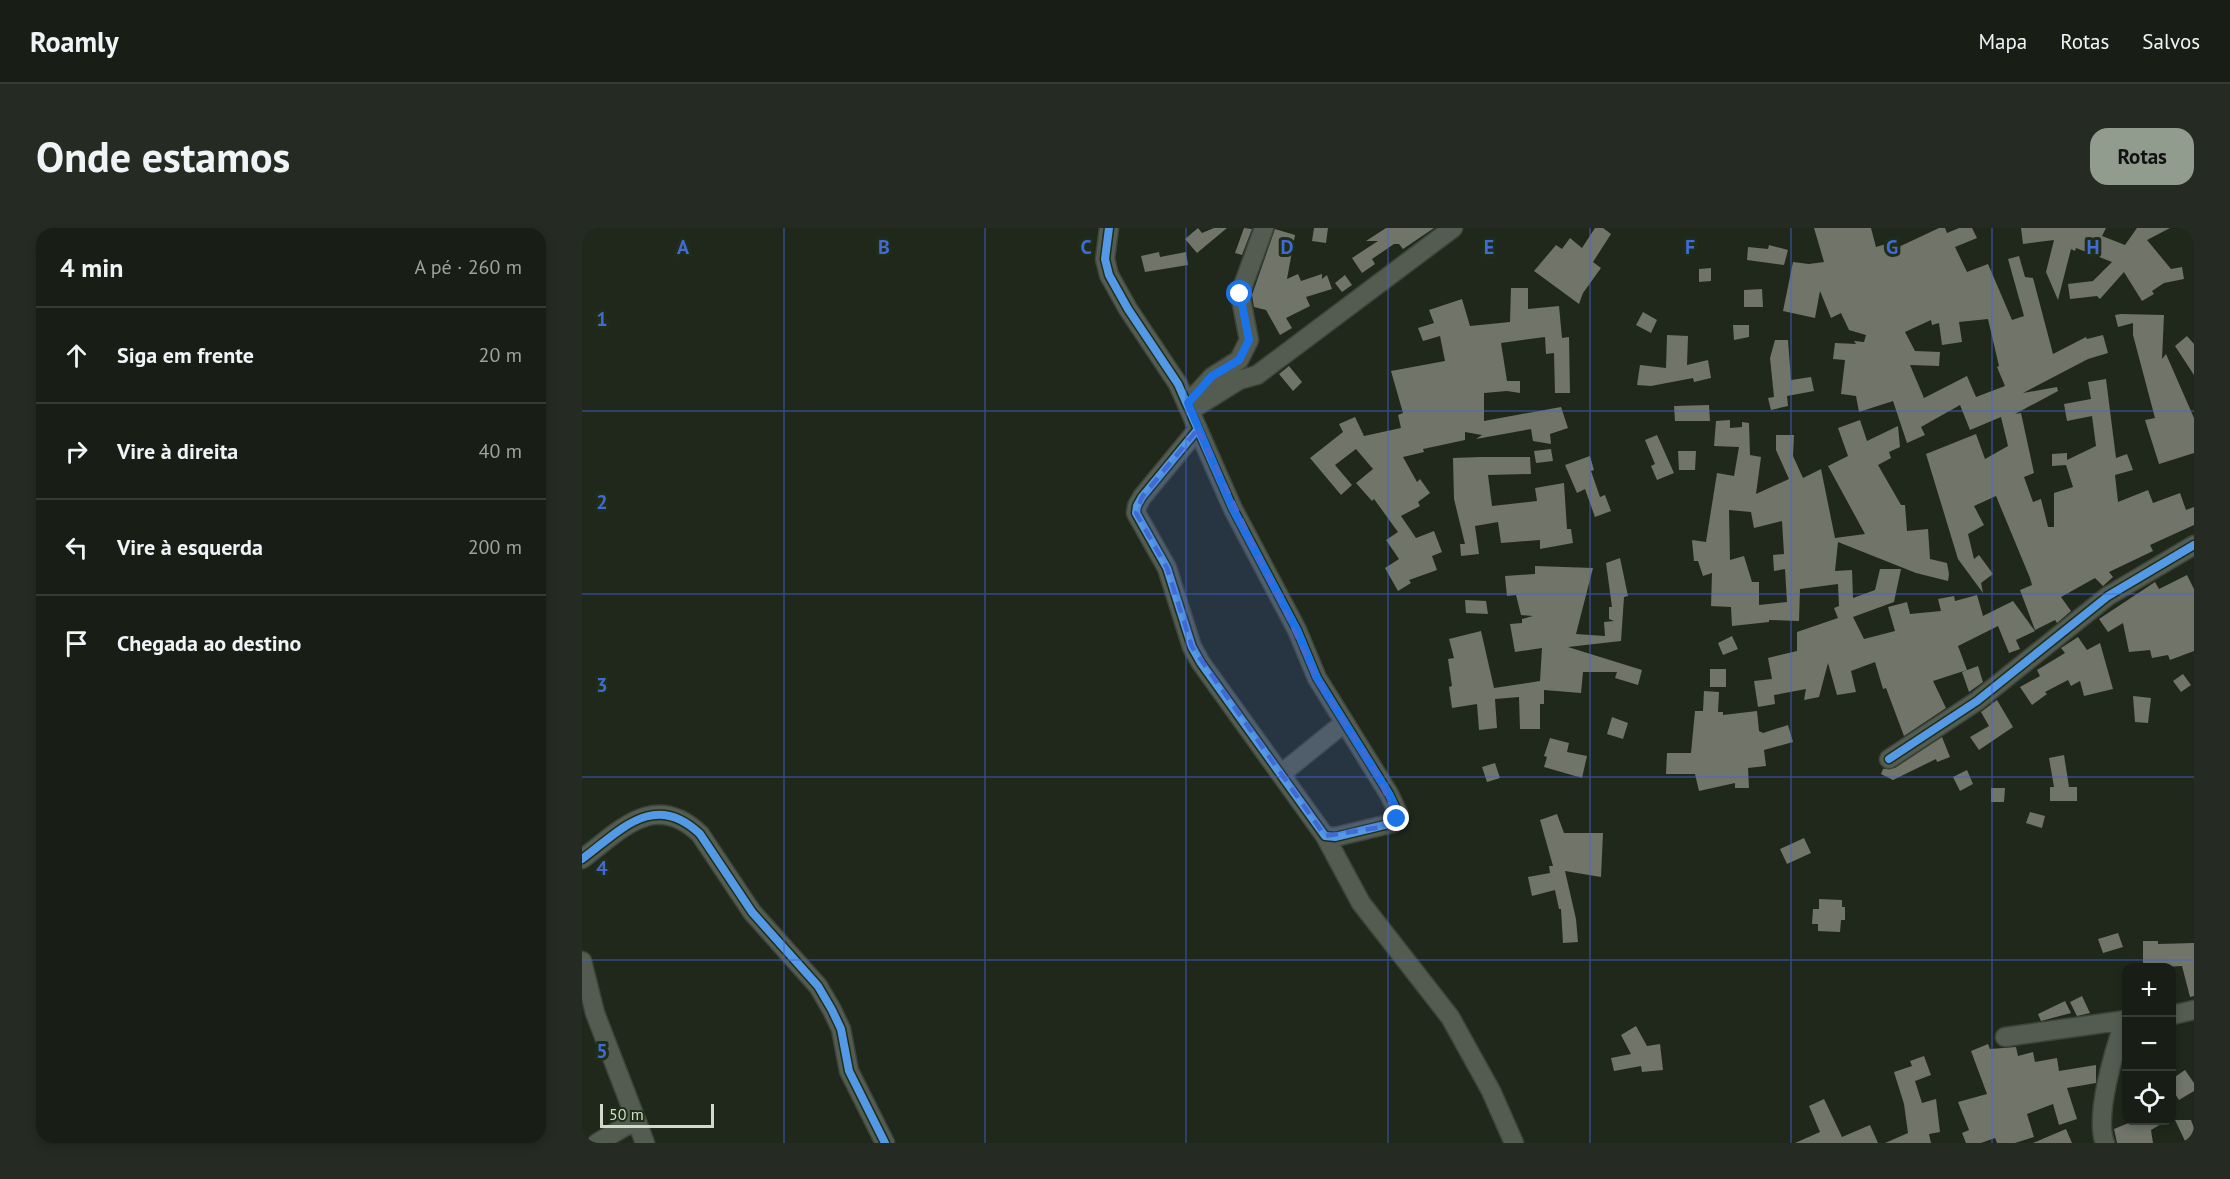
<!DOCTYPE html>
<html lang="pt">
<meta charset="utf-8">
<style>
body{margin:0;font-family:"PT Sans",sans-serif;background:#252b22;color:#f1f3f6}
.controls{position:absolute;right:18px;bottom:18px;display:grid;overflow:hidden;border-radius:12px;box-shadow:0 3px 9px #0003}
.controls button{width:54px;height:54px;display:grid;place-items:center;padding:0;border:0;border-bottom:2px solid #363c34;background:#181e15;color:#f1f3f6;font:30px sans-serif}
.scale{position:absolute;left:18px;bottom:15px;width:114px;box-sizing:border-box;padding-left:6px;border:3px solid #d0dacb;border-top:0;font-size:16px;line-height:21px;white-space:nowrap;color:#d0dacb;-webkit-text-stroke:4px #1f2e16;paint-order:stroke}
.stop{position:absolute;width:18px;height:18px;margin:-14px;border:4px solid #1a73e8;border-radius:50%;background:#fff}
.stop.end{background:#1a73e8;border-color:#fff;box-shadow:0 2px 6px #0008}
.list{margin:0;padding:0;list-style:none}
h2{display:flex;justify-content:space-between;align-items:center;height:78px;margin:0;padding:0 24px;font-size:26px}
h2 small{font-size:20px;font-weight:400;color:#9fa2a0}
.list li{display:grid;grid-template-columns:39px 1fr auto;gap:18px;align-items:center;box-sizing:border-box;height:96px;padding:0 24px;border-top:2px solid #363c34}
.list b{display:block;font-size:22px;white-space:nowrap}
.list em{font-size:20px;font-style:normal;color:#9fa2a0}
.icon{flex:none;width:33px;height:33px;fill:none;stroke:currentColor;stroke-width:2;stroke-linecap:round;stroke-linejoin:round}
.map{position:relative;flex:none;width:1612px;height:915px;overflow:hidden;border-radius:18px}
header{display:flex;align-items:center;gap:36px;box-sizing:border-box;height:84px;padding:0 30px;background:#181e15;border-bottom:2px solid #363c34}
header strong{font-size:28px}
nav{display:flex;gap:33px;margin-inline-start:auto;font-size:21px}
.intro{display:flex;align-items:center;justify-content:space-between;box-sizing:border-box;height:144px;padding:0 36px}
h1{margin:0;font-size:42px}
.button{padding:15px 27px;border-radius:18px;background:#929c8e;color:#111;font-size:21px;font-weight:700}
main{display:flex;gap:36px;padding:0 36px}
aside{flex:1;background:#181e15;border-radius:18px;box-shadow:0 3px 9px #0003}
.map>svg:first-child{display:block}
.building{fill:#707469;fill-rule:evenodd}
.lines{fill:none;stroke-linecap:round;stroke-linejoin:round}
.street-casing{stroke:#3d453a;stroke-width:21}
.street{stroke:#545b50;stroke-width:18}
.cycleway-casing{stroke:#1f2e16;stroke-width:11}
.cycleway{stroke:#5399e6;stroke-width:8}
.route{stroke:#1a73e8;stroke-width:8}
.marked{fill:#416ad5;fill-opacity:0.2;stroke:#416ad5;stroke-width:4.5;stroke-dasharray:12 8;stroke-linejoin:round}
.grid{fill:none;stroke:#416ad5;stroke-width:1.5;stroke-opacity:0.55}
.grid-label{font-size:20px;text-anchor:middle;font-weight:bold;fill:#416ad5;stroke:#1f2e16;stroke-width:6;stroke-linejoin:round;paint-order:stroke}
</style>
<header>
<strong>Roamly</strong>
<nav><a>Mapa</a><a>Rotas</a><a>Salvos</a></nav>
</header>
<div class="intro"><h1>Onde estamos</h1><a class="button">Rotas</a></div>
<main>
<aside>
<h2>4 min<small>A pé · 260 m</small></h2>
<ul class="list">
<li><svg class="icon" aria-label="ahead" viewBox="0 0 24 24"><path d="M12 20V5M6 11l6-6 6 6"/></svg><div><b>Siga em frente</b></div><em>20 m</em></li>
<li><svg class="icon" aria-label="right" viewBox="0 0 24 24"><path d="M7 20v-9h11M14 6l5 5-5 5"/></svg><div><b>Vire à direita</b></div><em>40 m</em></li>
<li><svg class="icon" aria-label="left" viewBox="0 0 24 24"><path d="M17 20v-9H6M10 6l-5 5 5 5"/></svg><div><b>Vire à esquerda</b></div><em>200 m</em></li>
<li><svg class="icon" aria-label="arrive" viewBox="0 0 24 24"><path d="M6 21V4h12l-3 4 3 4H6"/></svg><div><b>Chegada ao destino</b></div></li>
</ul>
</aside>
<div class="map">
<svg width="1612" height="915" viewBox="0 0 1612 915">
<rect width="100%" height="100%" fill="#20281c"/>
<!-- building -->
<path class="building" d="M 616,0 L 620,5 L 632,0 L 645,0 L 615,25 L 603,11 Z
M 662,0 L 670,1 L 660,27 L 653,25 Z
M 732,0 L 746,0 L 744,15 L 730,13 Z
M 804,0 L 852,0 L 821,21 L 817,16 L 812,16 L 790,31 L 793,36 L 780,45 L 770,30 L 796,13 L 784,13 Z
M 1013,0 L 1021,0 L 1029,6 L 1011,34 L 1019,40 L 1001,65 L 997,76 L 952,43 L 974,17 L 980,21 L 988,10 L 1000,20 Z
M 1232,0 L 1289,0 L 1294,19 L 1304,16 L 1306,24 L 1357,0 L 1363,0 L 1365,5 L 1377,0 L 1390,0 L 1395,10 L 1373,19 L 1385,44 L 1406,36 L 1430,92 L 1442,88 L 1426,31 L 1437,28 L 1443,49 L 1451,50 L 1471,126 L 1504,109 L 1505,111 L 1521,107 L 1526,125 L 1506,131 L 1441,165 L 1475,159 L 1476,163 L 1433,186 L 1439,185 L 1452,245 L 1442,249 L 1451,274 L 1459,271 L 1466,299 L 1472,299 L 1472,265 L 1491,259 L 1484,237 L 1470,238 L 1470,226 L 1485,225 L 1485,232 L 1514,218 L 1510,188 L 1485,193 L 1482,176 L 1509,171 L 1506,154 L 1524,151 L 1534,230 L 1545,226 L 1551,242 L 1533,247 L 1536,274 L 1566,262 L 1571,275 L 1598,265 L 1604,282 L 1612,279 L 1612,297 L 1568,317 L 1571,323 L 1527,344 L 1531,349 L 1521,358 L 1513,350 L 1479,369 L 1489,383 L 1475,395 L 1473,392 L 1453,402 L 1438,362 L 1450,357 L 1448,350 L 1414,268 L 1392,278 L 1402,297 L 1386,306 L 1392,331 L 1397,327 L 1411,346 L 1399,355 L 1401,365 L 1376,331 L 1344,226 L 1394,206 L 1403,231 L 1426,218 L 1419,189 L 1388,202 L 1378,177 L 1339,199 L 1343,207 L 1325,215 L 1311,173 L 1277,184 L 1274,168 L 1259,166 L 1263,132 L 1251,131 L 1253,115 L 1274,116 L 1272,113 L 1282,114 L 1284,107 L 1267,102 L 1259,85 L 1249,90 L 1238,63 L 1233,90 L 1201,83 L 1211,34 L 1227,36 L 1242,34 ZM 1406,91 L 1417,138 L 1415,139 L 1423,158 L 1394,169 L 1385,148 L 1342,170 L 1328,137 L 1357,138 L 1358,124 L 1333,123 L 1323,104 L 1349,92 L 1350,97 L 1357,95 L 1360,117 L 1380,114 L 1377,94 Z
M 1439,0 L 1524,0 L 1520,8 L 1543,17 L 1555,0 L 1588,0 L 1565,12 L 1589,41 L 1600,39 L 1602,51 L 1582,55 L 1570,63 L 1572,66 L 1560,73 L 1542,44 L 1518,71 L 1515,68 L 1488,71 L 1486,56 L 1511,53 L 1530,34 L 1494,20 L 1493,23 L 1489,21 L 1476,72 L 1464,44 L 1472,12 L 1441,16 Z
M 693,1 L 713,7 L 705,51 L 716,46 L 719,53 L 740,46 L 740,51 L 745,47 L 750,61 L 724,69 L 728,78 L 704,90 L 710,100 L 698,107 L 684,82 L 672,79 L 670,67 Z
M 1187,17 L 1206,22 L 1202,37 L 1165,32 L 1166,19 L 1186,21 Z
M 577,24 L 578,29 L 604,24 L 606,37 L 563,44 L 559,28 Z
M 1129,40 L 1129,53 L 1117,54 L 1117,41 Z
M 763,47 L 770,57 L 760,64 L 753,55 Z
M 929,60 L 946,60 L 946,81 L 977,78 L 980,110 L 987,109 L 988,165 L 973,165 L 972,125 L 964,126 L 963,109 L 919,115 L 925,153 L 938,153 L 938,165 L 925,163 L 902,165 L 902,193 L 979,179 L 986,200 L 968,206 L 969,216 L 951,213 L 949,201 L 894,211 L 900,207 L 883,204 L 883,212 L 841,221 L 842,224 L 821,229 L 835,254 L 838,251 L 848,265 L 836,274 L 838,278 L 819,288 L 834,310 L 852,303 L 860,324 L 850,328 L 855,342 L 827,352 L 829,355 L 816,363 L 803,340 L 817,331 L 804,312 L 816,304 L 792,271 L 790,273 L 774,255 L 791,241 L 774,221 L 753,237 L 770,257 L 759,267 L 728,230 L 761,204 L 757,196 L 773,189 L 782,208 L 819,200 L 816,187 L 821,185 L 809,143 L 863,133 L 858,108 L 841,113 L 836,100 L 852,95 L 847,82 L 880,71 L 888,98 L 928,94 Z
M 1180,61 L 1181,79 L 1162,79 L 1162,62 Z
M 1061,84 L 1075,92 L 1069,105 L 1054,97 Z
M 1539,86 L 1582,87 L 1580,131 L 1584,126 L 1612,190 L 1612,225 L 1577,236 L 1563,192 L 1573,190 L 1551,107 L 1551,95 L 1536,99 L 1533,87 Z
M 1151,97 L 1167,97 L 1167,109 L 1152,112 Z
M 1085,107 L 1106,108 L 1105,137 L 1126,132 L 1129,150 L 1112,154 L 1111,150 L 1069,158 L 1055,157 L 1058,137 L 1084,140 Z
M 1605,108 L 1612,116 L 1612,147 L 1593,118 Z
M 1193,112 L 1206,112 L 1209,152 L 1229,149 L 1232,163 L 1205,168 L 1206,178 L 1189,182 L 1186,170 L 1192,169 L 1188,130 Z
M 707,138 L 720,154 L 711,163 L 697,146 Z
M 1127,177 L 1128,193 L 1093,193 L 1092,178 Z
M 1148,192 L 1148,200 L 1160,199 L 1160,194 L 1167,195 L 1168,227 L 1179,229 L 1174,266 L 1207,251 L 1194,222 L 1194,207 L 1212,207 L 1211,228 L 1221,250 L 1239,241 L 1253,310 L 1283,306 L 1246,238 L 1266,228 L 1256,200 L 1278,192 L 1285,213 L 1316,198 L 1318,219 L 1307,224 L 1309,230 L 1296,237 L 1319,277 L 1323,277 L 1325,303 L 1346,301 L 1348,331 L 1365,335 L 1367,346 L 1366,353 L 1334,345 L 1256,314 L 1253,343 L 1270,342 L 1271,370 L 1293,362 L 1298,341 L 1319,341 L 1312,374 L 1271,389 L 1282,411 L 1313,403 L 1306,379 L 1325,374 L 1328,386 L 1359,383 L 1356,371 L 1372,368 L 1373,373 L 1395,367 L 1401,388 L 1431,373 L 1453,403 L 1434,412 L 1438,421 L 1427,425 L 1416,398 L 1376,418 L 1385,442 L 1351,453 L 1364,480 L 1322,508 L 1304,460 L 1301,461 L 1293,434 L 1269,443 L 1274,464 L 1255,467 L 1246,435 L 1237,469 L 1222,472 L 1224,461 L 1192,467 L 1193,476 L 1176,479 L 1172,453 L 1190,451 L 1186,430 L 1215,423 L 1215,404 L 1256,390 L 1252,380 L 1257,378 L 1256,356 L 1218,361 L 1217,393 L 1187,392 L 1187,394 L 1150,398 L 1149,379 L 1129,378 L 1130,345 L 1121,348 L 1116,333 L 1112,333 L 1110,312 L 1124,314 L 1135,245 L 1152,248 L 1157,219 L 1132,218 L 1134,193 ZM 1147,282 L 1169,284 L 1172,300 L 1200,293 L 1202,326 L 1191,327 L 1192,343 L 1203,341 L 1205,374 L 1177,377 L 1177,354 L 1170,354 L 1162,328 L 1148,332 Z
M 1075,207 L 1092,245 L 1075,252 L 1069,238 L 1073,236 L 1063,212 Z
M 969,221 L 971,233 L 954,235 L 952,223 Z
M 1096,223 L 1114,223 L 1113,242 L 1097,242 Z
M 1008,228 L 1012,242 L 1009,243 L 1018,269 L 1023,267 L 1029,283 L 1013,289 L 1003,261 L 995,265 L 983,237 Z
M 899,229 L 948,229 L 949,246 L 906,247 L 910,278 L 955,273 L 953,260 L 982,255 L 985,301 L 989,301 L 991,315 L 958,321 L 958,312 L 919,315 L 916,294 L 893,298 L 897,326 L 879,328 L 878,316 L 883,316 L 872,271 L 871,230 Z
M 1038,330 L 1046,368 L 1042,369 L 1039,413 L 986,419 L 1060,442 L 1056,457 L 1033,450 L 1035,444 L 1001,444 L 999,465 L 962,462 L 962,476 L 958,476 L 958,501 L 938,501 L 937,469 L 913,471 L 915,500 L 897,502 L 895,476 L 870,480 L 867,459 L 870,458 L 866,431 L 872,430 L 867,411 L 899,403 L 912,460 L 958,453 L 960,420 L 933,424 L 928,396 L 940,395 L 940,391 L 951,388 L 939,387 L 934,367 L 925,368 L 923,348 L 953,346 L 953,338 L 1011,340 L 994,406 L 1023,408 L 1022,394 L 1032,393 L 1027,391 L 1027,379 L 1030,379 L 1024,335 Z
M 1605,347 L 1612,361 L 1612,423 L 1588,432 L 1586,427 L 1570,430 L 1568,422 L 1547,424 L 1541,395 L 1526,404 L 1517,391 L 1573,354 L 1577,361 Z
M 883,372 L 904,373 L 906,386 L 884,385 Z
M 1150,408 L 1156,421 L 1141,427 L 1136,415 Z
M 1496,409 L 1505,422 L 1518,415 L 1531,461 L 1502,468 L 1498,453 L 1489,458 L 1486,452 L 1463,464 L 1465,466 L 1450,477 L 1438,459 L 1458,448 L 1455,442 L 1483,425 L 1479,420 Z
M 1396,438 L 1401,454 L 1387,464 L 1380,444 Z
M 1128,441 L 1144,441 L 1144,459 L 1128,459 Z
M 1601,446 L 1609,457 L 1599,464 L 1591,453 Z
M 1122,463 L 1137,464 L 1136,484 L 1141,484 L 1141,487 L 1175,483 L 1177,503 L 1181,505 L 1206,497 L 1211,514 L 1182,522 L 1184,538 L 1166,540 L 1167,560 L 1153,560 L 1153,555 L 1117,563 L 1113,546 L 1084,546 L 1085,525 L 1109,525 L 1113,483 L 1121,483 Z
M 1551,468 L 1569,470 L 1566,495 L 1553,494 Z
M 1415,472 L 1431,499 L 1397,522 L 1388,509 L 1407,498 L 1399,484 Z
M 1030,489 L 1046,495 L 1041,511 L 1025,506 Z
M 1360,509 L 1368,529 L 1355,534 L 1354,531 L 1311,552 L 1299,546 L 1301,541 L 1313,540 Z
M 968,510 L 987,515 L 985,524 L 1005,528 L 1000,550 L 962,539 L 965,529 L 962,528 Z
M 1482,527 L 1487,559 L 1495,559 L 1495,573 L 1468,573 L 1468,559 L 1472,559 L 1467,530 Z
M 913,535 L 918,550 L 905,554 L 900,539 Z
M 1385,542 L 1391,556 L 1378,563 L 1371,549 Z
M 1409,560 L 1423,560 L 1422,574 L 1409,574 Z
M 1448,584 L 1463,588 L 1460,600 L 1444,595 Z
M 975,586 L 982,605 L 1021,605 L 1019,649 L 983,643 L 994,691 L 996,714 L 981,715 L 979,681 L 977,681 L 973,662 L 950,668 L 946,649 L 968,645 L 967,638 L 971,638 L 958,592 Z
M 1222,610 L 1229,625 L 1205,636 L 1198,621 Z
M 1237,671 L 1260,672 L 1260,679 L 1263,679 L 1263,692 L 1259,692 L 1258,704 L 1236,703 L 1236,696 L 1230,696 L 1231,681 L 1237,681 Z
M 1536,705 L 1541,719 L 1521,725 L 1516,711 Z
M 1561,713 L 1576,713 L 1576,716 L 1612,715 L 1612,768 L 1608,769 L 1600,738 L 1561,740 Z
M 1500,768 L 1508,785 L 1495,788 L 1488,774 Z
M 1483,773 L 1489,785 L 1459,793 L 1456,786 Z
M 1054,798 L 1065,818 L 1078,816 L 1081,842 L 1060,844 L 1059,838 L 1032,843 L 1029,830 L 1049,826 L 1039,807 Z
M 1406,816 L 1408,821 L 1434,819 L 1436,828 L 1451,824 L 1453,834 L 1475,830 L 1477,843 L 1514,837 L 1514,855 L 1485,860 L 1495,891 L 1477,897 L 1471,876 L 1445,886 L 1452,909 L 1433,915 L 1415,915 L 1413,910 L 1399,915 L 1384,915 L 1380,905 L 1387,902 L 1376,874 L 1405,866 L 1389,823 Z
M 1342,828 L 1349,847 L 1333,853 L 1340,875 L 1354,871 L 1358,904 L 1347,906 L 1349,915 L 1303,915 L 1326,905 L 1322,876 L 1312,844 L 1330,838 L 1328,833 Z
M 1603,842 L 1612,855 L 1612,863 L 1597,872 L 1590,861 L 1590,851 Z
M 1242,871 L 1260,909 L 1288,897 L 1296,915 L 1213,915 L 1238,904 L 1227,878 Z
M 1554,892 L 1586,892 L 1569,902 L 1571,915 L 1535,915 L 1532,901 Z
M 1593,892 L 1609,892 L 1612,900 L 1612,915 L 1604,915 Z
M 1484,901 L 1490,915 L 1451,915 Z"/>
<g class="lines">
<!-- street casing -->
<g class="street-casing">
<path id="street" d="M 527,0 L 523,31 L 527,47 L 546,81 L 596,156 L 651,281 L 715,402 L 735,450 L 807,566 L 816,585 L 811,595 L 753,609 L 743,608 L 619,435 L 610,419 L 585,340 L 554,285 L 555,278 L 560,269 L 616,201
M 606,175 L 630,149 L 657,132 L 667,112 L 658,66 L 682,0
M 609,182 L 657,152 L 675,147 L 871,0
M 1307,531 L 1395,473 L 1526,368 L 1612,317
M 699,546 L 762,495
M 743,608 L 779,675 L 868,789 L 909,863 L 932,915
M 0,631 C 38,603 72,562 118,606 L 170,684 L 236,758 L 250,782 L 259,801 L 267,843 L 303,915
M 0,733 L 13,785 L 63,915
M 1590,787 L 1612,782
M 1423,809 L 1544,792
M 15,915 L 54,892
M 1523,915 C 1512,888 1533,820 1543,792"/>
</g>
<!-- street -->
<use href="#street" class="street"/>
<!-- cycleway casing -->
<g class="cycleway-casing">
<path id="cycleway" d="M 527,0 L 523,31 L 527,47 L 546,81 L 596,156 L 651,281 L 715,402 L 735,450 L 807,566 L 816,585 L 811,595 L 753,609 L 743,608 L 619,435 L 610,419 L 585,340 L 554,285 L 555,278 L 560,269 L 616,201
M 1307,531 L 1395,473 L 1526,368 L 1612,317
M 0,631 C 38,603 72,562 118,606 L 170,684 L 236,758 L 250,782 L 259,801 L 267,843 L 303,915"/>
</g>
<!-- cycleway -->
<use href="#cycleway" class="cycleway"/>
</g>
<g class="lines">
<!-- route -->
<path class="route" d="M 658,66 L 667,112 L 657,132 L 630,148 L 606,175 L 651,281 L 715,402 L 735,450 L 807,566 L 816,585 L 815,591"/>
</g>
<!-- marked area -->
<path class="marked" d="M 616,201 L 735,450 L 794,544 L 815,591 L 800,599 L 743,608 L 610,419 L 585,340 L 554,285 L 560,269 Z"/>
<!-- grid -->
<path class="grid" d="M 202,0 L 202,915M 403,0 L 403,915M 604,0 L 604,915M 806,0 L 806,915M 1008,0 L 1008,915M 1209,0 L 1209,915M 1410,0 L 1410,915M 0,183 L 1612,183M 0,366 L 1612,366M 0,549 L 1612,549M 0,732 L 1612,732"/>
<g class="grid-label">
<text x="101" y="26">A</text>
<text x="302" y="26">B</text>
<text x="504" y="26">C</text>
<text x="705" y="26">D</text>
<text x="907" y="26">E</text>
<text x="1108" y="26">F</text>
<text x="1310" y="26">G</text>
<text x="1511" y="26">H</text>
<text x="20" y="98">1</text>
<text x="20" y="281">2</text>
<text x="20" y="464">3</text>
<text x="20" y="647">4</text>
<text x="20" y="830">5</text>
</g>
</svg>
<div class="controls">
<button>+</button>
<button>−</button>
<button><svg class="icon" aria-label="locate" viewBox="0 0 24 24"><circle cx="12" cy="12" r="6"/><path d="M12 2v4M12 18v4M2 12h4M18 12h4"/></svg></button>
</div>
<div class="scale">50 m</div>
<div class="stop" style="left:658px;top:66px"></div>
<div class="stop end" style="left:815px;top:591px"></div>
</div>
</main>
